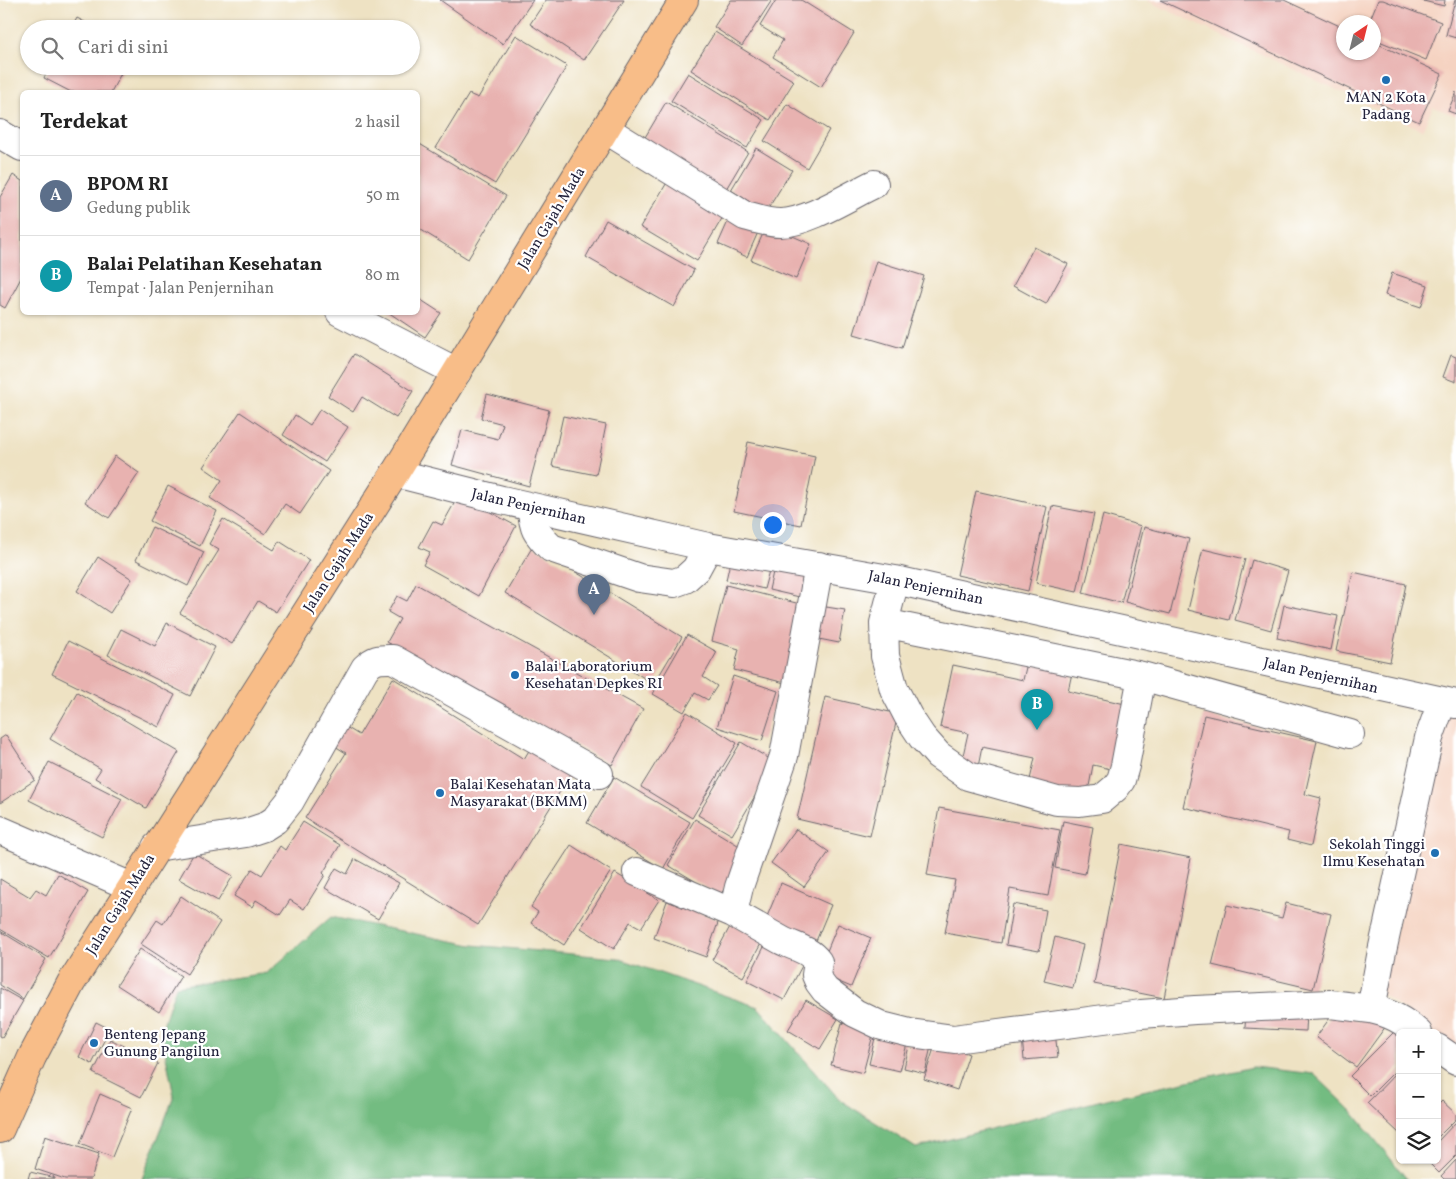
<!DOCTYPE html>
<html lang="id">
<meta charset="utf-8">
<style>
body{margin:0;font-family:Vollkorn,serif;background:#f6f6f6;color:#222}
.controls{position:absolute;right:15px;bottom:15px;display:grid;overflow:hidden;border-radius:8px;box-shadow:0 1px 4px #0004}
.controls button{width:45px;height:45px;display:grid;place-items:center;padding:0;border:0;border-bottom:1px solid #e0e0e0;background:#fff;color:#222;font:25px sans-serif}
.compass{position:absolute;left:1336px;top:15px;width:45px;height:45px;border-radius:50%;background:#fff;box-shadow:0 1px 4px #0004;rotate:35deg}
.you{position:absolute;left:772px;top:524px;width:18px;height:18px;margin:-12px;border:4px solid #fff;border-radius:50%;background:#1a73e8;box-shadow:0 0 0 8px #1a73e833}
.badge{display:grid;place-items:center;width:32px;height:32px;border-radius:50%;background:#1f6fb2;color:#fff;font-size:16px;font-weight:700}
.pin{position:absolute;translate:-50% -41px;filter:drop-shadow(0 1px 2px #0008)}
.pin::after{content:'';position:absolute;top:26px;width:18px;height:15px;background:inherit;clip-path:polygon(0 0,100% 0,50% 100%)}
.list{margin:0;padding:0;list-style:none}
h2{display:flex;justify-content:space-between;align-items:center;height:65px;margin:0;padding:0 20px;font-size:21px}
h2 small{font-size:16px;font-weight:400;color:#767676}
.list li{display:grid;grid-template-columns:32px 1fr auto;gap:15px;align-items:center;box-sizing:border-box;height:80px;padding:0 20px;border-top:1px solid #e0e0e0}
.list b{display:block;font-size:19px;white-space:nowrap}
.list p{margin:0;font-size:16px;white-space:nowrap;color:#767676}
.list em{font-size:16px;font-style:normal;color:#767676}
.icon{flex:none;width:28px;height:28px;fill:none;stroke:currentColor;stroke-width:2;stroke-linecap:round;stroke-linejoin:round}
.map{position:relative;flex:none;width:1456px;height:1179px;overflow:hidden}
.search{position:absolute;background:#fff;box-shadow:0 1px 4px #0004;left:20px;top:20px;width:400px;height:55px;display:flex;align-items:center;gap:12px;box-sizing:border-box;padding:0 18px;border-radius:28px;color:#767676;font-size:19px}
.panel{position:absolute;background:#fff;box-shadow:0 1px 4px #0004;left:20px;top:90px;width:400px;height:225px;border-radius:8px}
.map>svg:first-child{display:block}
.built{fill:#f5d3c1;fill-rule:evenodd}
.forest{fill:#73bc81;stroke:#4a6f5e}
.building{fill:#e8b2b0}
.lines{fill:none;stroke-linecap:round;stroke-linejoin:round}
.minor-casing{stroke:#69656b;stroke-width:30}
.major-casing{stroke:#69656b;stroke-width:30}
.minor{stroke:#fff;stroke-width:28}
.major{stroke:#f8bd88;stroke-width:28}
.poi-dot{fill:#1f6fb2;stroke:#fff;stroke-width:2}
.labels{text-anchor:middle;stroke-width:4.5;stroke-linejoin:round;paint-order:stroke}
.poi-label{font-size:15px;fill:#22223b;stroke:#fff;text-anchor:start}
.street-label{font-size:15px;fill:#22223b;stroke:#fff}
</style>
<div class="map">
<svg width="1456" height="1179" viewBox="0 0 1456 1179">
<rect width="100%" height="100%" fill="#fff"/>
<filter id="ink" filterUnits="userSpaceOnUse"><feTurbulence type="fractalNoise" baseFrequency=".02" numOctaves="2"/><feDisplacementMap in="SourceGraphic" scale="10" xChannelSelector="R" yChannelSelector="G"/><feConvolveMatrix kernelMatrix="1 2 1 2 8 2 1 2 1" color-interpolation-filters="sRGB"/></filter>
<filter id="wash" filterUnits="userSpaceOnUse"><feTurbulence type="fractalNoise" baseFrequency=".0096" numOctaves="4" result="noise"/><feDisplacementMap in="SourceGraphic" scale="20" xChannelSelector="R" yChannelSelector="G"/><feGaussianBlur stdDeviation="1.12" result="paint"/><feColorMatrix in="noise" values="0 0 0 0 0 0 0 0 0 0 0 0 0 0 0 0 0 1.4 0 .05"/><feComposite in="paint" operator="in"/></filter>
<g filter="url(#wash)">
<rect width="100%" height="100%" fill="#eee2c3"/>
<!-- built -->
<path class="built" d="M 1146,0 L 1456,0 L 1456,116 L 1433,107 L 1422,130 ZM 1344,22 L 1374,22 L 1374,52 L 1344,52 Z
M 1446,710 L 1456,712 L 1456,1049 L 1437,1035 L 1437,1033 L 1434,1033 L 1381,993 Z"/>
<!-- forest -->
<path class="forest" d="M 331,917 L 472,945 L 617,958 L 758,1007 L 840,1100 L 916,1148 L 1110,1098 L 1253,1067 L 1314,1074 L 1351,1110 L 1407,1179 L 142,1179 L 174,1096 L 161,1031 L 176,986 L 267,973 Z"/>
<g id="blocks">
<!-- building -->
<path class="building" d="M 440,0 L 533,0 L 503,44 Z
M 546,0 L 624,0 L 584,60 L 530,24 Z
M 731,0 L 772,0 L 742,46 L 714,27 Z
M 776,0 L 801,0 L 854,33 L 821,87 L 773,57 L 783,40 L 760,26 Z
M 1160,0 L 1284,0 L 1344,28 L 1344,52 L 1374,52 L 1374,42 L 1442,74 L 1419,122 Z
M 1378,0 L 1383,0 L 1441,22 L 1426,60 L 1374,39 L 1374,22 L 1369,22 Z
M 1419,0 L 1445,0 L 1444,6 Z
M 1455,0 L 1456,0 L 1456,38 L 1446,35 Z
M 77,18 L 98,29 L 71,29 Z
M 715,32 L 794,81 L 770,120 L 691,70 Z
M 516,35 L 567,66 L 495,184 L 436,148 L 469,94 L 478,98 Z
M 50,66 L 125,66 L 111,92 L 71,92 L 44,78 Z
M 688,73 L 764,120 L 747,148 L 671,101 Z
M 1456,92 L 1456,114 L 1448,111 Z
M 666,102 L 748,152 L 723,194 L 641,144 Z
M 787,104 L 829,130 L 807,168 L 764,141 Z
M 418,143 L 506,196 L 468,259 L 418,228 Z
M 756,148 L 792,170 L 766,212 L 731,190 Z
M 13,175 L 22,181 L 22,276 L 5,308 L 0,305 L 0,197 Z
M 671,176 L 727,210 L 697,261 L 640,227 Z
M 730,217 L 759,230 L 747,257 L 718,244 Z
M 606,220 L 694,270 L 674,307 L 586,257 Z
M 767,225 L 811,244 L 796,279 L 751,260 Z
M 1034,247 L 1068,264 L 1046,304 L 1013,286 Z
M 876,261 L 924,276 L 902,348 L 854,334 Z
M 1392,273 L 1428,285 L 1421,307 L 1385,295 Z
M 418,298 L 441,313 L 425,337 L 388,312 L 418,312 Z
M 354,354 L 413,391 L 396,418 L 362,397 L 353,412 L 328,396 Z
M 1451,355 L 1456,357 L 1456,382 L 1443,377 Z
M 487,394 L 549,410 L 529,486 L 452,465 L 462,430 L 498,439 L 503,424 L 481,418 Z
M 320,409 L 348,427 L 325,462 L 283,435 L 295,415 L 310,425 Z
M 240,412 L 329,471 L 300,514 L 285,504 L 265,534 L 210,498 L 222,480 L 203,467 Z
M 563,416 L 606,425 L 596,475 L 552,466 Z
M 748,442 L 815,456 L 801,525 L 734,511 Z
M 115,456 L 139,473 L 109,518 L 85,502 Z
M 168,486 L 217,511 L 200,546 L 150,521 Z
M 976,491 L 1047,507 L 1028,591 L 957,575 Z
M 459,495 L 516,526 L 479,596 L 423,565 L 430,552 L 419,547 L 433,521 L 442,525 Z
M 1052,506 L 1094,514 L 1077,592 L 1036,583 Z
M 1103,515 L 1141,526 L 1121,603 L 1083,593 Z
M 223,519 L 274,550 L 279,541 L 309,560 L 276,612 L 258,601 L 232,644 L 180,613 L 219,550 L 209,544 Z
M 152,527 L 204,552 L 188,586 L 136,560 Z
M 1144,527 L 1189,539 L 1170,614 L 1125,602 Z
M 533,546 L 682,637 L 654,684 L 505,593 Z
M 1203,549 L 1245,559 L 1229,620 L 1188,610 Z
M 98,557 L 132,579 L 110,613 L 77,591 Z
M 731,558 L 770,567 L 764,589 L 726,580 Z
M 1252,560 L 1288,571 L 1271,630 L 1235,620 Z
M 775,563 L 810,572 L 804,598 L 769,590 Z
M 1353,572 L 1406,584 L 1390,662 L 1336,651 Z
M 416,584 L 643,709 L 612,765 L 387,642 L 400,619 L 388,612 L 397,596 L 407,601 Z
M 726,585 L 804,605 L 785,683 L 734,670 L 739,649 L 712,641 Z
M 1284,605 L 1338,616 L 1331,650 L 1277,638 Z
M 820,606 L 845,610 L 839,643 L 814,638 Z
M 167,623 L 215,647 L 190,696 L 108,655 L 121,629 L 155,646 Z
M 687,635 L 717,652 L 703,677 L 717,686 L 708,700 L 695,693 L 684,712 L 653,694 Z
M 68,641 L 175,695 L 159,727 L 52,674 Z
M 1027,663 L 1072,673 L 1068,691 L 1125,704 L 1111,769 L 1093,765 L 1087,797 L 1029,784 L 1035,758 L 982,747 L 977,772 L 960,769 L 968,733 L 940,727 L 953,665 L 1023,680 Z
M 733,676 L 778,691 L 762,741 L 717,727 Z
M 393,678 L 524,759 L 534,742 L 575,767 L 478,925 L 305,818 L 346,753 L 327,741 L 338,722 L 359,735 Z
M 77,692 L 179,752 L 146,808 L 95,778 L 101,769 L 50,739 Z
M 825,697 L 898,714 L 870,836 L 797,819 Z
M 687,712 L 737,743 L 692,818 L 641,787 Z
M 1204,715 L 1317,741 L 1305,794 L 1321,798 L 1311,846 L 1287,840 L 1289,832 L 1183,807 Z
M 6,735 L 35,780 L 0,803 L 0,739 Z
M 741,742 L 775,762 L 732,835 L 698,815 Z
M 49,762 L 122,799 L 102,837 L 29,800 Z
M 614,777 L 690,822 L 663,869 L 587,823 Z
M 939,808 L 1060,830 L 1048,896 L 1010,889 L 1001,943 L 945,933 L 955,880 L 927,875 Z
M 695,819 L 746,850 L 720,896 L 668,865 Z
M 1063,821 L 1093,827 L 1085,874 L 1055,868 Z
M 303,822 L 340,845 L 323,873 L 325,875 L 304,909 L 290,900 L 280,915 L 256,900 L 252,907 L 234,896 L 252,869 L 262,875 L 280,846 L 285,850 Z
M 796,829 L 829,852 L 804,887 L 771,863 Z
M 1121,844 L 1191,858 L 1164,998 L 1094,984 Z
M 571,845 L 611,871 L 564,945 L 531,923 L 538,912 L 531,907 Z
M 194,853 L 233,876 L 218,901 L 179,879 Z
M 355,859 L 399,883 L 378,919 L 325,888 L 336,868 L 347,874 Z
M 615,873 L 659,900 L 641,928 L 630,922 L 614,949 L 581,928 Z
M 58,874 L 88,892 L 49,958 L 0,929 L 0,879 L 30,897 L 36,889 L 46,895 Z
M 781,883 L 831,905 L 816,941 L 766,919 Z
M 181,896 L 220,922 L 187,974 L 141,944 L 157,920 L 163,924 Z
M 667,901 L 719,920 L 706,957 L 654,938 Z
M 1286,903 L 1331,914 L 1313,989 L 1212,965 L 1227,905 L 1282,918 Z
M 1013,904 L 1046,910 L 1039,951 L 1006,945 Z
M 732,923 L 763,940 L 743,977 L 712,960 Z
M 838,924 L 871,938 L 851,987 L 818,973 Z
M 0,931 L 46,959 L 23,999 L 0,985 Z
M 1055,937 L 1083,945 L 1073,988 L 1044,981 Z
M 767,941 L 805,960 L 784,1000 L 747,981 Z
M 140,949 L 181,976 L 159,1012 L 117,985 Z
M 0,988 L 23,1001 L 2,1037 L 0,1036 Z
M 806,1000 L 838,1019 L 820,1049 L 788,1030 Z
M 1338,1007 L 1358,1022 L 1366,1011 L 1386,1026 L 1356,1067 L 1316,1037 Z
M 1246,1009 L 1307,1012 L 1306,1031 L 1245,1028 Z
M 96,1022 L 110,1029 L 92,1064 L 79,1057 Z
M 842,1023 L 874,1031 L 863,1073 L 831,1065 Z
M 877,1029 L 909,1036 L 900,1071 L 869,1064 Z
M 1394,1032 L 1400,1038 L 1400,1066 L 1370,1096 L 1350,1076 Z
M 1055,1033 L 1058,1057 L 1024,1060 L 1022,1036 Z
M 911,1037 L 932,1042 L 925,1073 L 904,1068 Z
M 110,1039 L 158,1063 L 141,1097 L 93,1073 Z
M 936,1042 L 969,1054 L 957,1090 L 924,1079 Z
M 1400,1069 L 1400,1134 L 1367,1103 Z
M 100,1094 L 132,1108 L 112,1157 L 80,1144 Z
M 1442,1101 L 1456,1114 L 1456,1119 L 1437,1138 L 1437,1102 L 1439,1104 Z
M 1456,1122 L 1456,1156 L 1439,1173 L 1426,1160 L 1437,1160 L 1437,1142 Z
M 45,1136 L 99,1154 L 91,1179 L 65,1179 L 35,1169 Z
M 1456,1160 L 1456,1179 L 1444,1179 L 1441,1176 Z
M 30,1172 L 55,1178 L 55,1179 L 28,1179 Z"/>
</g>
</g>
<g filter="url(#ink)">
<use href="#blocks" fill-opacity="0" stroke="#69656b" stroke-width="1"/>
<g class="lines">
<!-- minor casing -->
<g class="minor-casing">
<path id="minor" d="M 605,129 L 745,216 C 756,219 769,223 780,223 C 807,223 849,196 874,184
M 0,134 L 22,147
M 340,312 L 457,372
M 395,473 L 502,500 L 708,547 L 895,580 L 1456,704
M 531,507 C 534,530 535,532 551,548 L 639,578 L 674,583 L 685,579 L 696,569 L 708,547
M 895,580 L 884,623 L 885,656 L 894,689 L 908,716 L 922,737 L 938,755 L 968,776 L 1057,801 L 1080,802 L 1102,799 L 1115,788 L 1121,780 L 1125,766 L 1142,676
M 884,623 L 1142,676 L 1350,734
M 0,830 L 132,887
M 156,847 L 246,833 L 264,827 L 275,820 L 290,801 L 365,668 C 375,658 380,659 393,659 L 599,774
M 637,872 L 733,913 L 739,887 L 784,756 L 819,566
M 733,913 C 749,922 765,931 781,940 C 794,947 809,949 818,962 L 816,975 L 819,982 L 825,990 L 855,1013 L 882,1026 L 910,1033 L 954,1039 L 1141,1014 L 1195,1010 L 1330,1004 L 1371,1009
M 1418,1033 C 1403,1020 1390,1013 1371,1009 L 1381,956 L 1429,738 L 1442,702
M 1437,1048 L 1456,1061"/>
</g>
<!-- major casing -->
<g class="major-casing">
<path id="major" d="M 0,1129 L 32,1057 L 71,983 L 395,473 L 684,0"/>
</g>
<!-- minor -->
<use href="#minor" class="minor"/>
<!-- major -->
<use href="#major" class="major"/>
</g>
</g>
<!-- markers -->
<g class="poi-dot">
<circle cx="1386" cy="80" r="5"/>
<circle cx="515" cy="675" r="5"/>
<circle cx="440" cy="793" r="5"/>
<circle cx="1435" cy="853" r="5"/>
<circle cx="94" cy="1043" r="5"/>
</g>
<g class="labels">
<!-- poi labels -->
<g class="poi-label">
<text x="1386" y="102" text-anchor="middle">MAN 2 Kota<tspan x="1386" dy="17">Padang</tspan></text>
<text x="525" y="671">Balai Laboratorium<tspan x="525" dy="17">Kesehatan Depkes RI</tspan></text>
<text x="450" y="789">Balai Kesehatan Mata<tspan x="450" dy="17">Masyarakat (BKMM)</tspan></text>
<text x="1425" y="849" text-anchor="end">Sekolah Tinggi<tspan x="1425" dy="17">Ilmu Kesehatan</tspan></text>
<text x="104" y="1039">Benteng Jepang<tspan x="104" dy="17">Gunung Pangilun</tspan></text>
</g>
<!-- street labels -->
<g class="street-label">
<text transform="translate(551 218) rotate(-59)" y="5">Jalan Gajah Mada</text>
<text transform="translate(529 506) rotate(13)" y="5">Jalan Penjernihan</text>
<text transform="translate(338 562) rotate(-57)" y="5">Jalan Gajah Mada</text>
<text transform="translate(926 587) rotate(12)" y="5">Jalan Penjernihan</text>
<text transform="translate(1321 675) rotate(13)" y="5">Jalan Penjernihan</text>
<text transform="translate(120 904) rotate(-58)" y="5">Jalan Gajah Mada</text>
</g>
</g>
</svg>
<div class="controls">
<button>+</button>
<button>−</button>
<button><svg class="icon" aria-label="layers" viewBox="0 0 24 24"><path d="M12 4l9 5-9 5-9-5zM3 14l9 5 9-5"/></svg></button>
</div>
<svg class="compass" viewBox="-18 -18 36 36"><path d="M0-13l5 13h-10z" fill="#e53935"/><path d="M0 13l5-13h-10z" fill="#767676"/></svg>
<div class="you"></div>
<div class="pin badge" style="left:594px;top:615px;background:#5c6f8a">A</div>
<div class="pin badge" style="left:1037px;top:730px;background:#0f9aa8">B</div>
<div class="search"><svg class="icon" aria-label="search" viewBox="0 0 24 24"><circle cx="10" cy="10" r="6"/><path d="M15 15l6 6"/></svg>Cari di sini</div>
<section class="panel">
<h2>Terdekat<small>2 hasil</small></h2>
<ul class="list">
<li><span class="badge" style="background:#5c6f8a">A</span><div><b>BPOM RI</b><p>Gedung publik</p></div><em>50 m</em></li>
<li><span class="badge" style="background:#0f9aa8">B</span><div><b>Balai Pelatihan Kesehatan</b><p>Tempat · Jalan Penjernihan</p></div><em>80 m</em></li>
</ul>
</section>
</div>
